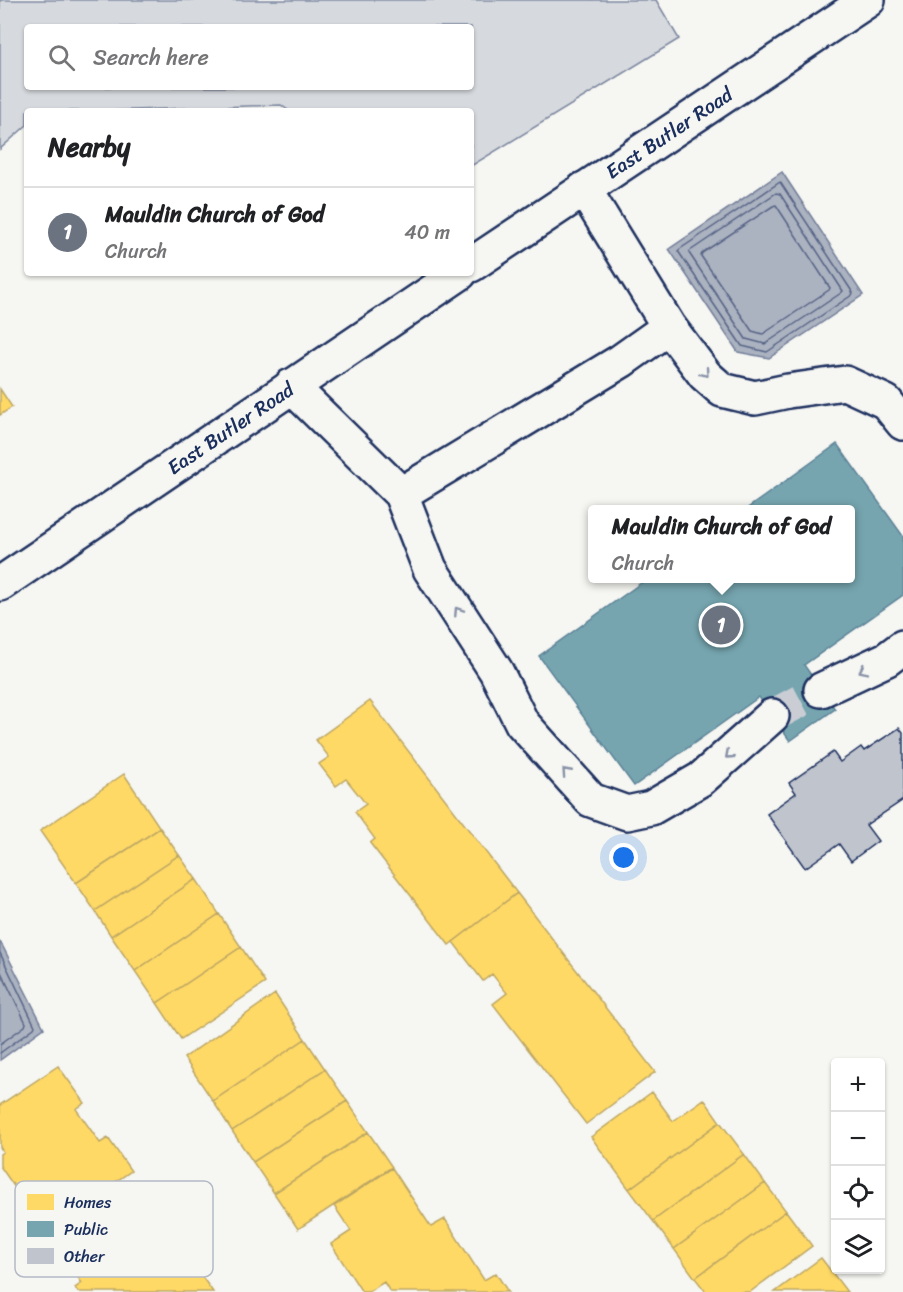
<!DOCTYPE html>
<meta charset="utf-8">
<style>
body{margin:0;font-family:Sriracha,sans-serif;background:#f2f2f2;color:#202124}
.controls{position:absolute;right:18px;bottom:18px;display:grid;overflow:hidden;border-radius:6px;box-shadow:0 2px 4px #0004}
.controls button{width:54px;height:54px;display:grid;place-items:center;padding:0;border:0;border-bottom:2px solid #e0e0e0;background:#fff;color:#202124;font:30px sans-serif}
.you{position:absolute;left:624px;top:858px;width:21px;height:21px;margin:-15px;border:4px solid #fff;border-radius:50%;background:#1a73e8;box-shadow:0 0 0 9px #1a73e833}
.badge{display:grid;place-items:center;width:39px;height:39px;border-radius:50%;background:#d93025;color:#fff;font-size:20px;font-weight:700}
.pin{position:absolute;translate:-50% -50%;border:3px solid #fff;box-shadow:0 2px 6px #0006}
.popup{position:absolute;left:588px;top:505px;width:267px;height:78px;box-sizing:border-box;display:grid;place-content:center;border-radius:6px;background:#fff;filter:drop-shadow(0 2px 4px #0005);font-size:20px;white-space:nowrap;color:#757577}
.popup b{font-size:22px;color:#202124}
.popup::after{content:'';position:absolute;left:50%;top:100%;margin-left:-12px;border:12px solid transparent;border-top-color:#fff}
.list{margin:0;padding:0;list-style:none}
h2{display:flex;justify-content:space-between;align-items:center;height:78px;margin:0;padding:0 24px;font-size:26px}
h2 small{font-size:20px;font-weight:400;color:#757577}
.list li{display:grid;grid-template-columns:39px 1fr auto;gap:18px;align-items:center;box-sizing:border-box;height:90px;padding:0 24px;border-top:2px solid #e0e0e0}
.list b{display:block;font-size:22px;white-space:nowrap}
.list p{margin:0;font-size:20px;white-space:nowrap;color:#757577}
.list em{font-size:20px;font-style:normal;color:#757577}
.icon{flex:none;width:33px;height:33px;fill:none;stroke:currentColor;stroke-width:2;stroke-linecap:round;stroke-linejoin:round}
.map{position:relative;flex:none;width:903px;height:1292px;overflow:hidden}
.search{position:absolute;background:#fff;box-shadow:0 2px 4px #0004;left:24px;top:24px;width:450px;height:66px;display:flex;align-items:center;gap:15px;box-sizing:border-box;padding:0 21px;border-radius:6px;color:#757577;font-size:22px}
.panel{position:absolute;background:#fff;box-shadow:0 2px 4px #0004;left:24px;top:108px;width:450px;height:168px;border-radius:6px}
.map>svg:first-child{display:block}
.green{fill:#d6d9dd;stroke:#78849e;stroke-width:1.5;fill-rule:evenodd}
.water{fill:#abb2c0;stroke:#717e99;stroke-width:1.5}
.homes{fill:#ffd966;stroke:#bba664;stroke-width:1.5}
.public{fill:#76a5af;stroke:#5b8297;stroke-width:1.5}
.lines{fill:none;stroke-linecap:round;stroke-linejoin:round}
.shore{stroke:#556385;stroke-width:1.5}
.building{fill:#c0c4cd;stroke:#1b2f5e;stroke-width:1.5}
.minor-tunnel{stroke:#caced4;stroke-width:33;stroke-dasharray:33 16;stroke-linecap:butt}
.minor-casing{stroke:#1b2f5e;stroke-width:38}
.major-casing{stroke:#1b2f5e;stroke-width:38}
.minor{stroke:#f6f6f2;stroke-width:33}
.major{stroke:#f6f6f2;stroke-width:33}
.oneway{stroke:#8892a8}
.labels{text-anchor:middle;stroke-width:6;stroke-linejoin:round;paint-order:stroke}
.street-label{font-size:20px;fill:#1b2f5e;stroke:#f6f6f2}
.key{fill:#f6f6f2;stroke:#b4bac6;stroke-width:1.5}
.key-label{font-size:16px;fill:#1b2f5e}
</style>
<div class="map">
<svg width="903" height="1292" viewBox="0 0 903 1292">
<rect width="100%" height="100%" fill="#f6f6f2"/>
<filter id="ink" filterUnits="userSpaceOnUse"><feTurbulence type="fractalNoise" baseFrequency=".0167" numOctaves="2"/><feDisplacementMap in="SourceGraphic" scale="12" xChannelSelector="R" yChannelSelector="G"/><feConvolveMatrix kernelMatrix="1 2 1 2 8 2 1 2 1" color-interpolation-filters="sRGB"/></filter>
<g filter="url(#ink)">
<!-- green -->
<path class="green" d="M 0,0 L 656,0 L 679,39 L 471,166 L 471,111 L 289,111 L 281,105 L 104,111 L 27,111 L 27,125 L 0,149 ZM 27,27 L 471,27 L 471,87 L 27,87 Z"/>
<!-- water -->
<path class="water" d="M 782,172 L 863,295 L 769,358 L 738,352 L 669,249 Z
M 0,941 L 44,1028 L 0,1060 Z"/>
<!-- homes -->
<path class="homes" d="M 0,389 L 12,407 L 0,415 Z
M 370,701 L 517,893 L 449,945 L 370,843 L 375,839 L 355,812 L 366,804 L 346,779 L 336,786 L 319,764 L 329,757 L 316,740 Z
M 124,774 L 160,828 L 76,883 L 40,831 Z
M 160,828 L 179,855 L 95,911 L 76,883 Z
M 179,855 L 196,879 L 111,936 L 95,911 Z
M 196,879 L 219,914 L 135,971 L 111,936 Z
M 517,893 L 655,1072 L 586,1124 L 493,1004 L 507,993 L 492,974 L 483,981 L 453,942 Z
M 219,914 L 241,947 L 157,1003 L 135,971 Z
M 241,947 L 265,983 L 181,1039 L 157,1003 Z
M 275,994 L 305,1039 L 213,1101 L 184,1058 Z
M 305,1039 L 325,1069 L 232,1131 L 213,1101 Z
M 58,1066 L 85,1103 L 76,1109 L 100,1143 L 108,1138 L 131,1171 L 53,1225 L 31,1192 L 22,1198 L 0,1166 L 0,1154 L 3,1152 L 0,1147 L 0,1105 Z
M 325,1069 L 347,1101 L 253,1162 L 232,1131 Z
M 652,1092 L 673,1121 L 704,1099 L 720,1122 L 629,1189 L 591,1137 Z
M 347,1101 L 368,1132 L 274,1193 L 253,1162 Z
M 720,1122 L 744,1154 L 653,1221 L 629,1189 Z
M 368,1132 L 392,1167 L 298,1229 L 274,1193 Z
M 744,1154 L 765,1183 L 674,1249 L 653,1221 Z
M 392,1168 L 431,1227 L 445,1219 L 484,1280 L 496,1273 L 508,1292 L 390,1292 L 384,1282 L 368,1292 L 362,1292 L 331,1244 L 351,1231 L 334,1206 Z
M 765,1183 L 786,1211 L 695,1278 L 674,1249 Z
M 142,1187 L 169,1226 L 159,1233 L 184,1268 L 192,1263 L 213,1292 L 78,1292 L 75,1288 L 82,1283 L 56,1247 Z
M 786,1211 L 812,1246 L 750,1292 L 706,1292 L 695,1278 Z
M 821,1258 L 847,1292 L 775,1292 Z"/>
<!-- public -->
<path class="public" d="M 837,444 L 903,536 L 903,595 L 804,665 L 835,709 L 790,741 L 759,697 L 634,786 L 539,656 L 648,578 L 850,578 L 850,510 L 745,510 Z"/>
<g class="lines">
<!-- shore -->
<path class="shore" d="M 780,182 L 853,293 L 852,295 L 767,352 L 742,346 L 678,251 L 680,249 Z
M 776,193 L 780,194 L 843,291 L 841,293 L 765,344 L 746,339 L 689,253 L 690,251 Z
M 776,205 L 830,288 L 829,290 L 763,334 L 752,331 L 701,256 L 702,253 L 773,206 Z
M 0,953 L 35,1026 L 34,1028 L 0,1053
M 0,970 L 26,1023 L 25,1026 L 0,1044"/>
</g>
<!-- building -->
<path class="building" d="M 899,728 L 903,733 L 903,800 L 866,825 L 878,841 L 851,861 L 839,844 L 805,868 L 767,814 L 796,793 L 789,783 L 833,752 L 840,762 L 861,747 L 864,751 Z"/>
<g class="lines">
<!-- minor-tunnel -->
<path class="minor-tunnel" d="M 772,716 L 821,690"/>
<!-- minor casing -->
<g class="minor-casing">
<path id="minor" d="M 669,327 L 705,375 L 722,390 L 755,398 L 788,391 L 845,383 L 886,402 L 903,423
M 291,386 L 401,494 L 621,361 L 669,327 L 584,189
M 401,494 L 430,569 L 496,671 L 522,723 L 591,800 L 627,813 L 651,808 L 701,779 L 772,716
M 821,690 L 887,659 L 903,647"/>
</g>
<!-- major casing -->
<g class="major-casing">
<g id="major">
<path id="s1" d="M 471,265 L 868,0"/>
<path id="s2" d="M 0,584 L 460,273"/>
</g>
</g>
<!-- minor -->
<use href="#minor" class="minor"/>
<!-- major -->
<use href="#major" class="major"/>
</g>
<!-- one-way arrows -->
<defs><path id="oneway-chevron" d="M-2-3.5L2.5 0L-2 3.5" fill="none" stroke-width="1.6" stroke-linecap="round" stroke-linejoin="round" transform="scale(1.5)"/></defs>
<g class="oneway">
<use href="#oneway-chevron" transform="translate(705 373) rotate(49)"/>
<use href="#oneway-chevron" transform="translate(458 611) rotate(-123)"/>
<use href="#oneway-chevron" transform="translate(863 670) rotate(154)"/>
<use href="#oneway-chevron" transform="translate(729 755) rotate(139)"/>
<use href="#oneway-chevron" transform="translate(566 772) rotate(-132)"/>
</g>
</g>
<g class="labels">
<!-- street labels -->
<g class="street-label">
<text dy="7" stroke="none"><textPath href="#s1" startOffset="238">East Butler Road</textPath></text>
<text dy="7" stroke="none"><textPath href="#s2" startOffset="278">East Butler Road</textPath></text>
</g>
</g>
<!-- legend -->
<rect x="15" y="1181" width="198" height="96" rx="9" class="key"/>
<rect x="27" y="1194" width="27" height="16" fill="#ffd966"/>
<rect x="27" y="1221" width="27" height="16" fill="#76a5af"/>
<rect x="27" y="1248" width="27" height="16" fill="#c0c4cd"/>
<g class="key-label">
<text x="64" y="1208">Homes</text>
<text x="64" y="1235">Public</text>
<text x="64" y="1262">Other</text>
</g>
</svg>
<div class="controls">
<button>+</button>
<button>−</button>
<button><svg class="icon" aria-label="locate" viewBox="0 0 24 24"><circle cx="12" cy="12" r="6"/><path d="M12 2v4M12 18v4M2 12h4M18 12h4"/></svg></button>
<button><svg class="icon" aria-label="layers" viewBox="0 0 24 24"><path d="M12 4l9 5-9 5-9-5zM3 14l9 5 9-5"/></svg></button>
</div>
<div class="you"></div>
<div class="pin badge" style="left:721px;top:625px;background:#6b7280">1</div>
<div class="popup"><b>Mauldin Church of God</b>Church</div>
<div class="search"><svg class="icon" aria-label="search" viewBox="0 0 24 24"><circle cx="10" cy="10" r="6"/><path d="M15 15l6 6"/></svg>Search here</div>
<section class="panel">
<h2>Nearby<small></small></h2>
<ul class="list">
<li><span class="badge" style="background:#6b7280">1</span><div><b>Mauldin Church of God</b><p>Church</p></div><em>40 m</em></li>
</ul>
</section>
</div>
